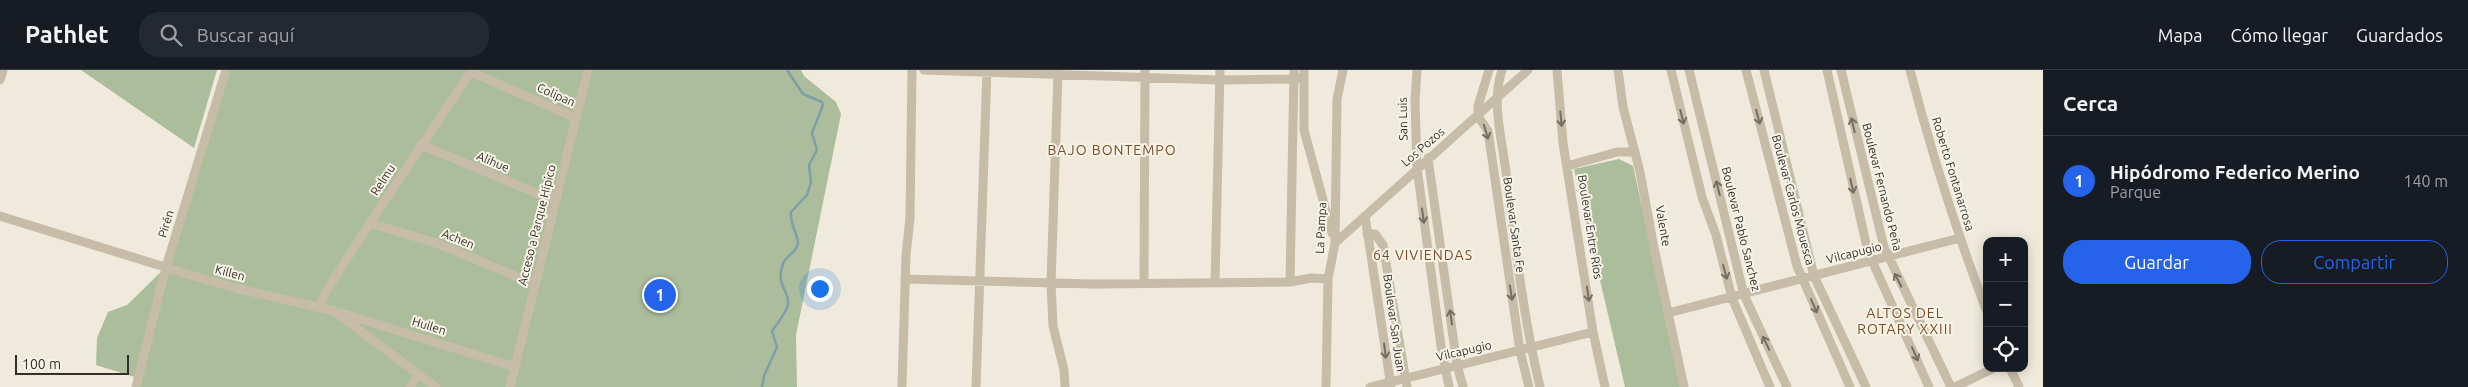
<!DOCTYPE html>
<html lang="es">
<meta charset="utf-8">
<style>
body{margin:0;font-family:Ubuntu,sans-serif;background:#242831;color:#f1f3f6}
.controls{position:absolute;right:15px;bottom:15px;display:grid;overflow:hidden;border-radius:10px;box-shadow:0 2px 12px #0003}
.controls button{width:45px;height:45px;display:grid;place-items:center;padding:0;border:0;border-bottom:1px solid #363941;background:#171b24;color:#f1f3f6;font:25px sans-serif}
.scale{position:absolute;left:15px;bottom:12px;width:114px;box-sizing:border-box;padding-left:5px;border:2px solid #342e28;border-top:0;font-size:14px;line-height:18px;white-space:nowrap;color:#342e28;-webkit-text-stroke:4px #f7f3e7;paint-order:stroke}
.you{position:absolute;left:819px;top:218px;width:18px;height:18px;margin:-12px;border:4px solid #fff;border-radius:50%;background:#1a73e8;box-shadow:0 0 0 8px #1a73e833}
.badge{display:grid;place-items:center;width:32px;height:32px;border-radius:50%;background:#2563eb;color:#fff;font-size:16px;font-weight:700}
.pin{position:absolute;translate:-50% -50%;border:2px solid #fff;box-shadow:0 1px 5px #0006}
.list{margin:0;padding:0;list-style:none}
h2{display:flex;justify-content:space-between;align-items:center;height:65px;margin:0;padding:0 20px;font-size:21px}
h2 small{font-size:16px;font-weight:400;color:#9ea1a6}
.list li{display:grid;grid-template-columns:32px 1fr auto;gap:15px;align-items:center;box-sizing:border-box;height:90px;padding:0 20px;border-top:1px solid #363941}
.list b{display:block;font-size:19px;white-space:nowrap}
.list p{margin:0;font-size:16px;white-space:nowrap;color:#9ea1a6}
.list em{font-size:16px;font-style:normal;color:#9ea1a6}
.actions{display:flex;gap:10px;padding:15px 20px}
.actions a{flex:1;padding:11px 0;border:1px solid #2563eb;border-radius:20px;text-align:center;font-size:18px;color:#2563eb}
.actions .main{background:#2563eb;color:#fff}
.icon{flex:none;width:28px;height:28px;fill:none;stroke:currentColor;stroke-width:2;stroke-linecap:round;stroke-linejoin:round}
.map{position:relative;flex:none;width:2043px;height:317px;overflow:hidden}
header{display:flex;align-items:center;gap:30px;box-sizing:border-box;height:70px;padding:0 25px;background:#171b24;border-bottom:1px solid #363941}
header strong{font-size:24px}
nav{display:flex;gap:28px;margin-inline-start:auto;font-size:18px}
.search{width:350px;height:45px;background:#242831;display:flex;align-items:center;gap:12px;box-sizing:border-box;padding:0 18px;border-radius:20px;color:#9ea1a6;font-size:19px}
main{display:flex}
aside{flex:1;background:#171b24}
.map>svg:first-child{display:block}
.green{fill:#acbd9c}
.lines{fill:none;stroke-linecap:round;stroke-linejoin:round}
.stream{stroke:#7c9faa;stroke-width:2.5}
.minor{stroke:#c6bca8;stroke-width:9}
.oneway{stroke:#766e62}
.labels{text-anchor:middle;stroke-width:4;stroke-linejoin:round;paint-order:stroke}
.street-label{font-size:12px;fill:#342e28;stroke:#f7f3e7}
.neighbourhood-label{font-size:14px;letter-spacing:1px;fill:#7c4b27;stroke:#f7f3e7}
</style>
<header>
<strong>Pathlet</strong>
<div class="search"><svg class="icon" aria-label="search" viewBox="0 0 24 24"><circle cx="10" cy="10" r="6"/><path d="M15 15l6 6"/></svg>Buscar aquí</div>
<nav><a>Mapa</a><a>Cómo llegar</a><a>Guardados</a></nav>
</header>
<main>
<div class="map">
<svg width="2043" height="317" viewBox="0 0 2043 317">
<rect width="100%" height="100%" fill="#efeadb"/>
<!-- green -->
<path class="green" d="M 81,0 L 217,0 L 194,78 Z
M 226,0 L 801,0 L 804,6 L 836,32 L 841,44 L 796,265 L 797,317 L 136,317 L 138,308 L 96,295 L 97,268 L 108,242 L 127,235 L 166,197 Z
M 1619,89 L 1633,96 L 1681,317 L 1625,317 L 1574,99 Z"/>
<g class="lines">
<!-- stream -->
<path class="stream" d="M 762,317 L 764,306 L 777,277 L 772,261 C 777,253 786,244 788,234 C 790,220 775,217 783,194 C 785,186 798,182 798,172 C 797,162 790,155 791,142 L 807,125 L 811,112 L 809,95 L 817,80 L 812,63 L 823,35 L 822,32 L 803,24 L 787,0"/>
<!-- minor -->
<path class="minor" d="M 924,0 L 1219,10 L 1294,9 L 1303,7
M 1304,0 L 1304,60 L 1332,163
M 1417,0 L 1415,31 L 1417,98 L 1441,276 L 1449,317
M 1489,0 L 1478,36 L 1478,46 L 1488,61 L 1520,281 L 1529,317
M 1502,0 C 1491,32 1502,69 1506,102 C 1515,174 1523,246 1540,317
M 1557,0 L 1563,73 L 1593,262 L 1605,317
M 1618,0 L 1623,37 L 1640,102 L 1654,178 L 1684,317
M 1671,0 L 1702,127 L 1716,165 L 1732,228 L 1770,317
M 1689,0 L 1744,225 L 1787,317
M 1746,0 L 1797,196 L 1850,317
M 1764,0 L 1814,206 L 1866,317
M 1827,0 L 1868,182 L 1929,317
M 1841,0 L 1884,177 L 1951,317
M 1910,0 C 1931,82 1957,163 1987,242
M 471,2 L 576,48
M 1058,4 L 1051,213 L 1053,256 L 1064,300 L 1065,317
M 0,10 L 3,0
M 421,75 L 556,131
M 1428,88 L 1457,295 L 1463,317
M 1567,96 L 1617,82 L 1635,82
M 0,146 L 184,203 L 239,219 L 334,241 L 436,317
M 1365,146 L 1391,317
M 370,153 L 436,173 L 535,214
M 1367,164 L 1375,164 L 1383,175 L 1407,317
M 1335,173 L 1528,0
M 905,209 L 1094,214 L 1290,212 L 1311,208 L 1328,209
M 1290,212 L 1294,0
M 1144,213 L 1145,0
M 1215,213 L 1220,0
M 320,236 L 325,223 L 370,153 L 472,0
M 341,243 L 515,297
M 1668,243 L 1960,168
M 2010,298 L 2019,317
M 136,317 L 166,197 L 226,0
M 410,317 L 418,305
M 510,317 L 588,0
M 902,317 L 906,185 L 910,148 L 912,0
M 976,317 L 987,0
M 1326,317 L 1328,209 L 1335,173 L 1337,29 L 1343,0
M 1370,317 L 1593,262
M 1955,317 L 1994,298"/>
</g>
<!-- one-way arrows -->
<defs><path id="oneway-shaft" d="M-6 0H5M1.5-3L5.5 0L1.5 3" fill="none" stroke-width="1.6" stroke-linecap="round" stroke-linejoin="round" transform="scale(1.25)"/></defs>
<g class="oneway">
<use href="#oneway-shaft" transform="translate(1682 47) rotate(76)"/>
<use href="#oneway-shaft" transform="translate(1758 47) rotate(75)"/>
<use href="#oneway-shaft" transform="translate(1561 49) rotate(85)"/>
<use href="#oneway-shaft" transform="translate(1853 55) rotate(-103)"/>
<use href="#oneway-shaft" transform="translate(1486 62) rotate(73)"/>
<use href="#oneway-shaft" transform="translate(1852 116) rotate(77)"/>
<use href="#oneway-shaft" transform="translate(1718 118) rotate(-104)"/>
<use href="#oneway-shaft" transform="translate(1423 146) rotate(82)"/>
<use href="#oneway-shaft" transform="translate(1725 202) rotate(75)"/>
<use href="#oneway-shaft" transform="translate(1898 210) rotate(-117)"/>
<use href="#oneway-shaft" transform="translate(1511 223) rotate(81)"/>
<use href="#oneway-shaft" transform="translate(1588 224) rotate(82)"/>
<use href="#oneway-shaft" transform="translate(1814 236) rotate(66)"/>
<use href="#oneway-shaft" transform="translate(1451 247) rotate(-98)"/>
<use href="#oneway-shaft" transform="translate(1766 273) rotate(-116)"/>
<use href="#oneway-shaft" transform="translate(1385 281) rotate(83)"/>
<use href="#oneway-shaft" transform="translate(1915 284) rotate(66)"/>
</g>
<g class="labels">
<!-- street labels -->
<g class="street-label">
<text transform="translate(556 25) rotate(24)" y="4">Colipan</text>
<text transform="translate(1403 49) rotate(-91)" y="4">San Luis</text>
<text transform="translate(1423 77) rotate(-41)" y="4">Los Pozos</text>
<text transform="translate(493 92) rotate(23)" y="4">Alihue</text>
<text transform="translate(1953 104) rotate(73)" y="4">Roberto Fontanarrosa</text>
<text transform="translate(383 110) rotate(-57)" y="4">Relmu</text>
<text transform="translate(1882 117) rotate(76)" y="4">Boulevar Fernando Peña</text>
<text transform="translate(1793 130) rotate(75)" y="4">Boulevar Carlos Mouesca</text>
<text transform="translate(166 154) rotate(-73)" y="4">Pirén</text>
<text transform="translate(537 155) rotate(-76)" y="4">Acceso a Parque Hípico</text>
<text transform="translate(1514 155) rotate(82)" y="4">Boulevar Santa Fe</text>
<text transform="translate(1663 156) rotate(80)" y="4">Valente</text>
<text transform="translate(1590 157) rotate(81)" y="4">Boulevar Entre Ríos</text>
<text transform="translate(1321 158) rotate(-87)" y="4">La Pampa</text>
<text transform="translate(1741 159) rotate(76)" y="4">Boulevar Pablo Sanchez</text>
<text transform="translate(458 169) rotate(22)" y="4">Achen</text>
<text transform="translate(1854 183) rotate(-14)" y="4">Vilcapugio</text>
<text transform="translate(230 203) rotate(15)" y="4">Killen</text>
<text transform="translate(1394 253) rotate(82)" y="4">Boulevar San Juan</text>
<text transform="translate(429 256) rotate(17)" y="4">Huilen</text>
<text transform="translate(1464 281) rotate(-13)" y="4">Vilcapugio</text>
</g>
<!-- neighbourhood labels -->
<g class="neighbourhood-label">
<text x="1112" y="85">BAJO BONTEMPO</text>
<text x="1423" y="190">64 VIVIENDAS</text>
<text x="1905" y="248">ALTOS DEL<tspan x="1905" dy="16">ROTARY XXIII</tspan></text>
</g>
</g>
</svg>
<div class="controls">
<button>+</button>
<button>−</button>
<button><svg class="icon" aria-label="locate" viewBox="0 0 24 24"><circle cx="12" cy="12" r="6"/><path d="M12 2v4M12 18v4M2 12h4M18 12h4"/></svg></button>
</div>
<div class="scale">100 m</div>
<div class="you"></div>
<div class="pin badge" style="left:660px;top:225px">1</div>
</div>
<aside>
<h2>Cerca<small></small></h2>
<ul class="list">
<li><span class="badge">1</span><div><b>Hipódromo Federico Merino</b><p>Parque</p></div><em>140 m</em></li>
</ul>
<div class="actions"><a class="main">Guardar</a><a>Compartir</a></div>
</aside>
</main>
